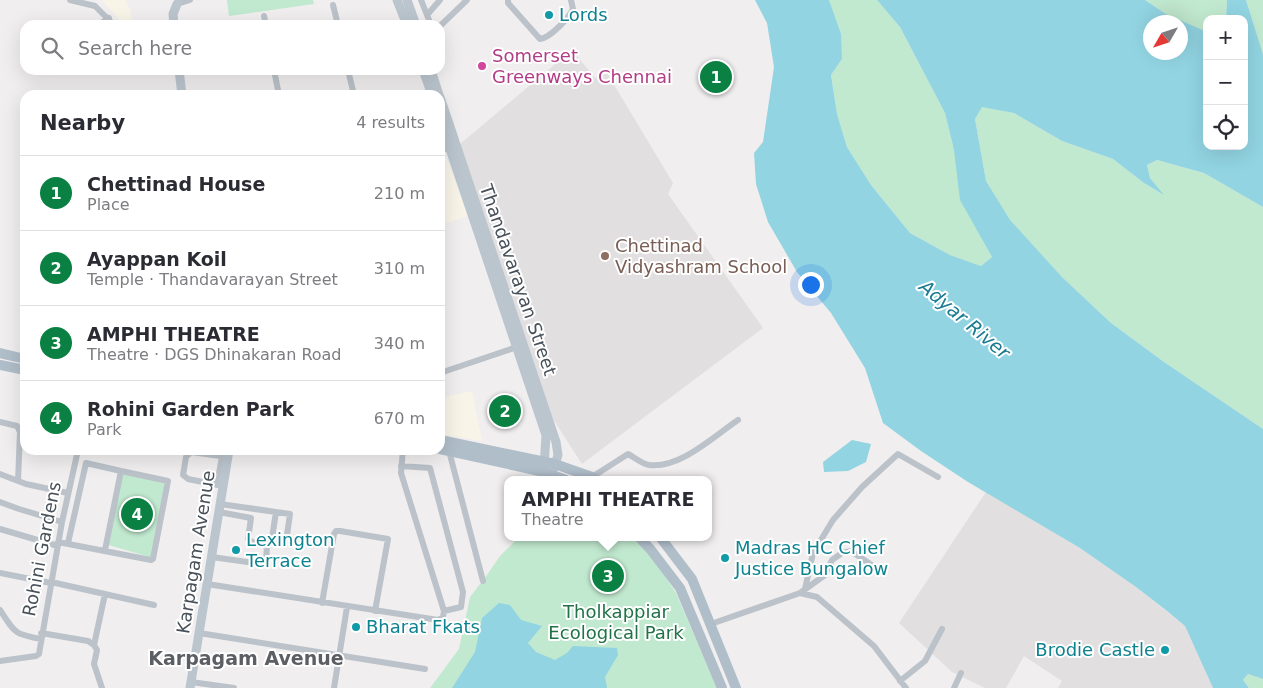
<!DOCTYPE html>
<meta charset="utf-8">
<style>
body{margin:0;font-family:"DejaVu Sans",sans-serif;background:#f2f2f3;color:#2b2b33}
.controls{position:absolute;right:15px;top:15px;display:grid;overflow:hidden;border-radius:10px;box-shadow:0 5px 20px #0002}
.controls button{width:45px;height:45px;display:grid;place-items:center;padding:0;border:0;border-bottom:1px solid #e1e1e2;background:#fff;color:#2b2b33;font:25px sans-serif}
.compass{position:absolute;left:1143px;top:15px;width:45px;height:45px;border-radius:50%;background:#fff;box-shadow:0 5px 20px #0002;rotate:231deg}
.you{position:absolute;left:810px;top:284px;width:18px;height:18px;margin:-12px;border:4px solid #fff;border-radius:50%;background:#1a73e8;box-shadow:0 0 0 8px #1a73e833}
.badge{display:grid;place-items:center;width:32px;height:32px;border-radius:50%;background:#0b8043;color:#fff;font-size:16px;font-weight:700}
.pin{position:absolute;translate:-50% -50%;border:2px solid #fff;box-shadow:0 1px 5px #0006}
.popup{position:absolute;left:504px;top:476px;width:208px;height:65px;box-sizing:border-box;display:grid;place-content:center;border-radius:10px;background:#fff;filter:drop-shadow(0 1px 4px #0005);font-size:16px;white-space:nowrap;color:#7c7c81}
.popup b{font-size:19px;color:#2b2b33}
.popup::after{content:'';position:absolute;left:50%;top:100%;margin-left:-10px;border:10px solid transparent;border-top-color:#fff}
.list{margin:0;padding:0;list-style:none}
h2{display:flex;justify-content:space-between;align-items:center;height:65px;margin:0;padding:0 20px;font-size:21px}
h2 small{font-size:16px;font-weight:400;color:#7c7c81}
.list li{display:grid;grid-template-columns:32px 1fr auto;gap:15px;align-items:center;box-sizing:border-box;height:75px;padding:0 20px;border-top:1px solid #e1e1e2}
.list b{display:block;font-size:19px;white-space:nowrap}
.list p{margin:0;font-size:16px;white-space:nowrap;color:#7c7c81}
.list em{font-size:16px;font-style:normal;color:#7c7c81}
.icon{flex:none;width:28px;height:28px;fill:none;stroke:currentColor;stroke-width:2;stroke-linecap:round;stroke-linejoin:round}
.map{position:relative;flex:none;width:1263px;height:688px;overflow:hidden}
.search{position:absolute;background:#fff;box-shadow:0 5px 20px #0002;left:20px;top:20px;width:425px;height:55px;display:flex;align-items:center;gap:12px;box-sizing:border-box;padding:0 18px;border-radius:15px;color:#7c7c81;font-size:19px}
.panel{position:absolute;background:#fff;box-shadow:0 5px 20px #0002;left:20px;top:90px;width:425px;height:365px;border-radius:15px}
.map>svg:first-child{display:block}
.commercial{fill:#f9f4e8}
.education{fill:#e1dfdf}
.green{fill:#c1e9cf}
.water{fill:#92d4e2;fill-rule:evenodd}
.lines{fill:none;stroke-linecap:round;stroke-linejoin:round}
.street{stroke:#bbc2c9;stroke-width:6}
.secondary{stroke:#bbc5ce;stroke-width:9}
.primary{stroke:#b0beca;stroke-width:10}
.culture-dot{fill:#0f9aa8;stroke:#fff;stroke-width:2}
.hotel-dot{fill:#d1479c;stroke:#fff;stroke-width:2}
.education-dot{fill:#8d6e63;stroke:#fff;stroke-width:2}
.labels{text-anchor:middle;stroke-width:4;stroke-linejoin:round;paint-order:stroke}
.culture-label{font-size:18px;fill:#0d838f;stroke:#fff;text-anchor:start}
.hotel-label{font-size:18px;fill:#b23c85;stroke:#fff;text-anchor:start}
.education-label{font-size:18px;fill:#785e54;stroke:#fff;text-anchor:start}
.street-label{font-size:18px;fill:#485159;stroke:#fff}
.park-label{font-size:18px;fill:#217247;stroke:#fff}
.water-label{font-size:19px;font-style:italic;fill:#1b7c91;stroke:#fff}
.neighbourhood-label{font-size:19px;font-weight:bold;fill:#5b5e62;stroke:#fff}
</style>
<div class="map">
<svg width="1263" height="688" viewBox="0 0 1263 688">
<rect width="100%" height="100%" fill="#f0eeee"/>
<!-- commercial -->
<path class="commercial" d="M 102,0 L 125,0 L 130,9 L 133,25 L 124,25 Z
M 446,157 L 468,216 L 440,225 L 440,159 Z
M 472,391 L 482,441 L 440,434 L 440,398 Z"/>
<!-- education -->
<path class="education" d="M 572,50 L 595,78 L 607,73 L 673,183 L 668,194 L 763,328 L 582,464 L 553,419 L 460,144 Z
M 986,492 L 1080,548 L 1136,587 L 1185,626 L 1213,688 L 1058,688 L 1062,681 L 1024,656 L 1006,688 L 985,688 L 952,672 L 899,623 Z"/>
<!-- green -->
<path class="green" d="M 227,0 L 313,0 L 314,4 L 229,16 Z
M 829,0 L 877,0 L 900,27 L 945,113 L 954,150 L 983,241 L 992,257 L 981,266 L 950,255 L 910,233 L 871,185 L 847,147 L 837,114 L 831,75 L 842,59 Z
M 1145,0 L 1227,0 L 1226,19 L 1207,19 L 1207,32 L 1204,33 L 1166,14 Z
M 1246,0 L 1263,0 L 1263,54 Z
M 982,106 L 1014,113 L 1062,141 L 1113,159 L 1144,183 L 1162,194 L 1150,178 L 1147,165 L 1157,160 L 1204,173 L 1263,207 L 1263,429 L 1164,362 L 1111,323 L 1062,277 L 1009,220 L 986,181 L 975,119 Z
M 122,472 L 167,484 L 153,558 L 105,544 Z
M 519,537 L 634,537 L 651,555 L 676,593 L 717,688 L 430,688 L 459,649 L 470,597 L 487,575 L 500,556 Z
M 1248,674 L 1263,679 L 1263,688 L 1249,688 L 1243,680 Z"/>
<!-- water -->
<path class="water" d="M 755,0 L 829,0 L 841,34 L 842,59 L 831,75 L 837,114 L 847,147 L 871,185 L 910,233 L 950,255 L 981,266 L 992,257 L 960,200 L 954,150 L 945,113 L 900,27 L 877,0 L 1145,0 L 1166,14 L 1207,32 L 1207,146 L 1244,146 L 1244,19 L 1226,19 L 1227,0 L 1246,0 L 1263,54 L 1263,207 L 1204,173 L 1157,160 L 1147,165 L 1150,178 L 1164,195 L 1144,183 L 1113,159 L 1062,141 L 1014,113 L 982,107 L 975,119 L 986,181 L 1010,220 L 1062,277 L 1111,323 L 1164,362 L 1263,429 L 1263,679 L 1248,674 L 1243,680 L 1249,688 L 1213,688 L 1185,626 L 1167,611 L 1136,587 L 1080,548 L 968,482 L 921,451 L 883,423 L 865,368 L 831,313 L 797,272 L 768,222 L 756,184 L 754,153 L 763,142 L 774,67 L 767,23 ZM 1150,22 L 1180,22 L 1180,52 L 1150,52 Z
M 852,440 L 871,444 L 866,462 L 848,471 L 824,472 L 823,462 Z
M 499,603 L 510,605 L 521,620 L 542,626 L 528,643 L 536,652 L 555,660 L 567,653 L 573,646 L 617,648 L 618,655 L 605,677 L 607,688 L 452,688 L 475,652 L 482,618 Z"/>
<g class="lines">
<!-- street -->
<path class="street" d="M 70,0 L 95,6 L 114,25
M 421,0 L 431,25
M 508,0 L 508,3 L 540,39 C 550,38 569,18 573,9 L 571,0
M 177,4 L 190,0
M 333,5 L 338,25
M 427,15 L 440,0
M 264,16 L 266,25
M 75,25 L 86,25
M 98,25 L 109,18
M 440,26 L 467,0
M 274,70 L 279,95
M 348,70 L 354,95
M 440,151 L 450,147 L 452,145
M 440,373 L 517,347
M 0,422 L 17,426 L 20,432 L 18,481
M 449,451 L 483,581
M 401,466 L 430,468 L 463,592 L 461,607 L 444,611
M 0,474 L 26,484 L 68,493
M 592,477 L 628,454 C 634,457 642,464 649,465 C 680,469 714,436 738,420
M 217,485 L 222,456
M 223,486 L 188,479 L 183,475 L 186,457 L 191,452 L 228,457
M 0,502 L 19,509 L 62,522
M 220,504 L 290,514 L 287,535
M 0,529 L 58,546
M 261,541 L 268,542 L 272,538 L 276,512
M 58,542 L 151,560 L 153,559 L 168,481 L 121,471 L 105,550
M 68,543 L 86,463 L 121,471
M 212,557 L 262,564 L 266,561 L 267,546 L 252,542 L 248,539 L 251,518 L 219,512
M 0,573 L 51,583
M 51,582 L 154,605
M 207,584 L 438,620 L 443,617 L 444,611 L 401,473 L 403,450
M 805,589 L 813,553 L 833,520 L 862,487 L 898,454 L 938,477
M 800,593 L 817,597 L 874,646 L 906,688
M 322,603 L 334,534 L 336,531 L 340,531 L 388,539 L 375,611
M 0,610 C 15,633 14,634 41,639
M 711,624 L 800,593 L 825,575 L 832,560 L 842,553 L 851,551 L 879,570
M 41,633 L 88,641 L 94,645 L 97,650 L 94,664 L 102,688
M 199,633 L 425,669
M 94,645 L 105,594
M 0,661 L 36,656 L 39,654 L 62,522 L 78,450
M 900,681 L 925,661 L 942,629
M 191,682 L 234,688
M 334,688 L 347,607
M 954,688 L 961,673"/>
<!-- secondary -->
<path class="secondary" d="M 397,0 L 407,25
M 407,0 L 416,25
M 174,25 L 173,14 L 177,4
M 179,70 L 182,95
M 423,70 L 432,95
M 431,70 L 439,95
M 440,97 L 556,442 L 558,455 L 552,474
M 440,119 L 546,435 L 544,468
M 190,688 L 229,450"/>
<!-- primary -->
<path class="primary" d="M 0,353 L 25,359
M 0,365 L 25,370
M 440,440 L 555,464 L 592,477 L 596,480
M 440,449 L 544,472 L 566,480
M 639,537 L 651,550 L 680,588 L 722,688
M 660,537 L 692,579 L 736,688"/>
</g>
<!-- markers -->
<g class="culture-dot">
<circle cx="549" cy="15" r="5"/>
<circle cx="236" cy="550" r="5"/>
<circle cx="725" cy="558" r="5"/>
<circle cx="356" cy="627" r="5"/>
<circle cx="1165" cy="650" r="5"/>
</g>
<circle class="hotel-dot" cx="482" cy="66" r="5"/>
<circle class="education-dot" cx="605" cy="256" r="5"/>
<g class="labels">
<!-- culture labels -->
<g class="culture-label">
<text x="559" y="21">Lords</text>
<text x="246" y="546">Lexington<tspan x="246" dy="21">Terrace</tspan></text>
<text x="735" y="554">Madras HC Chief<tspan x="735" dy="21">Justice Bungalow</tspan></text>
<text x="366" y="633">Bharat Fkats</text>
<text x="1155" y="656" text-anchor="end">Brodie Castle</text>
</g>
<!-- hotel labels -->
<g class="hotel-label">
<text x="492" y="62">Somerset<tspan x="492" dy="21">Greenways Chennai</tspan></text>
</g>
<!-- education labels -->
<g class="education-label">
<text x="615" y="252">Chettinad<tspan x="615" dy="21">Vidyashram School</tspan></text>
</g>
<!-- street labels -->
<g class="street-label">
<text transform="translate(518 280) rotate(71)" y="6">Thandavarayan Street</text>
<text transform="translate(42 549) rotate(-79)" y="6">Rohini Gardens</text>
<text transform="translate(196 552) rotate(-81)" y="6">Karpagam Avenue</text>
</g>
<!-- park labels -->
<g class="park-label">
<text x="616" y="618">Tholkappiar<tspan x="616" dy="21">Ecological Park</tspan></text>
</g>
<!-- water labels -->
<g class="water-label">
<text transform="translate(965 319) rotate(40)" y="7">Adyar River</text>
</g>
<!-- neighbourhood labels -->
<g class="neighbourhood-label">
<text x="246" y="665">Karpagam Avenue</text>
</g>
</g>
</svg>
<div class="controls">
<button>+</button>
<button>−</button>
<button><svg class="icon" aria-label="locate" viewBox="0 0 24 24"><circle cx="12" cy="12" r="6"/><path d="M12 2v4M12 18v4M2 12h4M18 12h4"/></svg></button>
</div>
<svg class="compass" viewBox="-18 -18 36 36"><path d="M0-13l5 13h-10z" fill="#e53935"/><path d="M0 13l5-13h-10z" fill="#7c7c81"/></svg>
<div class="you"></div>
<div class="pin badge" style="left:716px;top:77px">1</div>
<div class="pin badge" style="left:505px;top:411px">2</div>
<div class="pin badge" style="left:608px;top:576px">3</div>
<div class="popup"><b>AMPHI THEATRE</b>Theatre</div>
<div class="pin badge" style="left:137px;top:514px">4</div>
<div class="search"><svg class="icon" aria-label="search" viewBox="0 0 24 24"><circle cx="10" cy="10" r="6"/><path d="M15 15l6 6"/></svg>Search here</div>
<section class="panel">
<h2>Nearby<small>4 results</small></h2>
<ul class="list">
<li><span class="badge">1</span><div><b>Chettinad House</b><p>Place</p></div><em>210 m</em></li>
<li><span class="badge">2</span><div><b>Ayappan Koil</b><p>Temple · Thandavarayan Street</p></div><em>310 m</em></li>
<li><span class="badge">3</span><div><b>AMPHI THEATRE</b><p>Theatre · DGS Dhinakaran Road</p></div><em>340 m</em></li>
<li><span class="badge">4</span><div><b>Rohini Garden Park</b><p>Park</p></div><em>670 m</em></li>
</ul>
</section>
</div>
